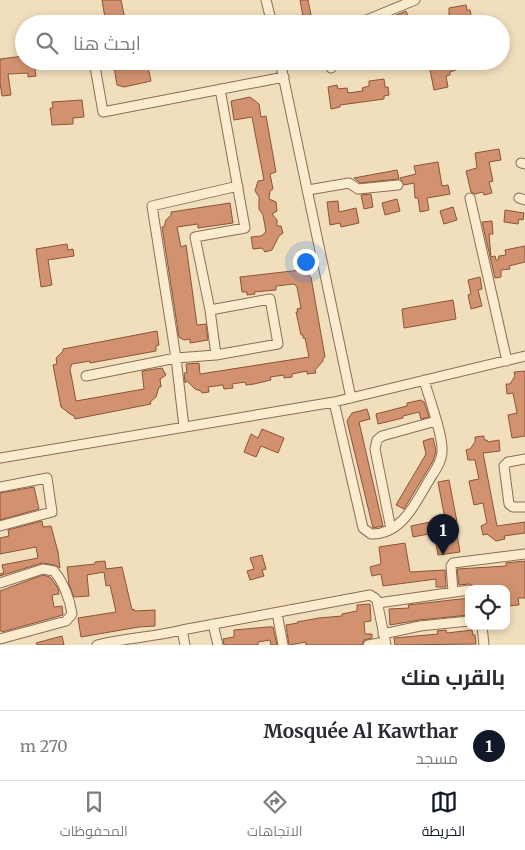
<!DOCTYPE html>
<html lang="ar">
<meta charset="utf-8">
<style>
body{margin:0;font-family:Merriweather,Cairo,serif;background:#f2f2f3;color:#2b2b33;direction:rtl}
.controls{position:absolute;right:15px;bottom:15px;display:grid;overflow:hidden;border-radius:10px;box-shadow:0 2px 8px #0003}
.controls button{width:45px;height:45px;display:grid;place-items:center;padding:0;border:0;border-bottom:1px solid #e1e1e2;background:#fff;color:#2b2b33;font:25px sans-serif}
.you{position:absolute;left:305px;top:261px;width:18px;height:18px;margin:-12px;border:4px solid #fff;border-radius:50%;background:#1a73e8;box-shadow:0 0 0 8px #1a73e833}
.badge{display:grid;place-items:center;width:32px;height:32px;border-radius:50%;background:#111827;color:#fff;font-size:16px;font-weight:700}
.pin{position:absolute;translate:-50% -41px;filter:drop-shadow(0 1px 2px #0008)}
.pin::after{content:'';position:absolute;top:26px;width:18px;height:15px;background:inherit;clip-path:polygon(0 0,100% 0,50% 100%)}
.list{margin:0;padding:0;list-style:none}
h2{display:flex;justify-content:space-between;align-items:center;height:65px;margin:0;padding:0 20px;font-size:21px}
h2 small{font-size:16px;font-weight:400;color:#7c7c81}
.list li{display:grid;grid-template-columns:32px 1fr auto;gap:15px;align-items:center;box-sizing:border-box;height:70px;padding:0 20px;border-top:1px solid #e1e1e2}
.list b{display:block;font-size:19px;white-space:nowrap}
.list p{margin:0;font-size:16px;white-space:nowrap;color:#7c7c81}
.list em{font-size:16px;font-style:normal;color:#7c7c81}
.icon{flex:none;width:28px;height:28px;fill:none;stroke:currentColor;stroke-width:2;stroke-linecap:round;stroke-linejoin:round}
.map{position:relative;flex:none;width:525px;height:645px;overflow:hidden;direction:ltr}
.search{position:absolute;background:#fff;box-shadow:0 2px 8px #0003;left:15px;right:15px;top:15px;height:55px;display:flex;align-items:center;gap:12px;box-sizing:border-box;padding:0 18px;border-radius:28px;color:#7c7c81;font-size:19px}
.sheet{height:135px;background:#fff}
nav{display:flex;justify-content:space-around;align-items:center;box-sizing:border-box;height:70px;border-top:1px solid #e1e1e2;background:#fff;font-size:14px;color:#7c7c81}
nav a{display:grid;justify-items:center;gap:2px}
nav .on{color:#111827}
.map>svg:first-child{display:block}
.building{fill:#d2926f;stroke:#8b5438}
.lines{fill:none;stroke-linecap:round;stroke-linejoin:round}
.minor-casing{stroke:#8a6d54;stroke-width:11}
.minor{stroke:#fbecd0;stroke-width:9}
</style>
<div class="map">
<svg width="525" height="645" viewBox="0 0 525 645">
<rect width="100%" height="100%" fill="#f1debc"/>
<!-- building -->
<path class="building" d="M 102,0 L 121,0 L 126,24 L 106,24 Z
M 300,0 L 308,0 L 312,20 L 304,22 Z
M 466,5 L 467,10 L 470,10 L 472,21 L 463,24 L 449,24 L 449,8 Z
M 406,11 L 411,24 L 375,24 Z
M 24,56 L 24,61 L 26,61 L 26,63 L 34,62 L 36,76 L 28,77 L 28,73 L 8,74 L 11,95 L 2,96 L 0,83 L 0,59 Z
M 113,61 L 133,61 L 134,66 L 147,63 L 151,81 L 124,87 L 117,85 Z
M 445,61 L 454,61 L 456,70 L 450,72 L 450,75 L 446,76 L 448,87 L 434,90 L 429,65 Z
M 384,79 L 385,87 L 388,87 L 389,95 L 384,96 L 384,99 L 340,105 L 340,107 L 331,109 L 328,87 L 337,85 L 338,89 L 347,88 L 348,93 L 363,91 L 362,88 L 369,86 L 369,81 Z
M 250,97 L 259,104 L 261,117 L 266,116 L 276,172 L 270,174 L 273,189 L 270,191 L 269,199 L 276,202 L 277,211 L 272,214 L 277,220 L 277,226 L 281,226 L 283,233 L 279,236 L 272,250 L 265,252 L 262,248 L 253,249 L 251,237 L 261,236 L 266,232 L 263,215 L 259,209 L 259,197 L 255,191 L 258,181 L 264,180 L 252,117 L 234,120 L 231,101 Z
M 82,100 L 84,117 L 73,118 L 73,124 L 52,125 L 50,108 L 53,108 L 52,102 Z
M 499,149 L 501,160 L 489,162 L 493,181 L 489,182 L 492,193 L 484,195 L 483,192 L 475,194 L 471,192 L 466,171 L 477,168 L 475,153 Z
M 438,162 L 442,186 L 448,185 L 450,194 L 427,198 L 429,210 L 420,212 L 418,198 L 415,198 L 414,183 L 404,185 L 400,178 L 416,174 L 414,166 Z
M 397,170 L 399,179 L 360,183 L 354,178 Z
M 371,194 L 373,207 L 364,209 L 361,195 Z
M 397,199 L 400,211 L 385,215 L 382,203 Z
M 338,201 L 339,212 L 356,208 L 359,223 L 341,227 L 340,223 L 330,225 L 327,202 Z
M 230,203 L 233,223 L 198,228 L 198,224 L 177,227 L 181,247 L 186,245 L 197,325 L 206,324 L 208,340 L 190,343 L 190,339 L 184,340 L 179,337 L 162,227 L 164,227 L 166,220 L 171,215 L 171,212 Z
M 453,207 L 457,220 L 444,224 L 440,211 Z
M 505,210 L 524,213 L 523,220 L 519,219 L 518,224 L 504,222 Z
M 492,221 L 493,234 L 489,234 L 491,257 L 495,256 L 496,260 L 498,260 L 499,256 L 506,255 L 505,250 L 525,246 L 525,262 L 509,266 L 510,269 L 501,270 L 501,277 L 495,278 L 482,222 Z
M 67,244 L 68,250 L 73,249 L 74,256 L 48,260 L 52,285 L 41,287 L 36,249 Z
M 301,270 L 311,277 L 325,357 L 323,358 L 323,361 L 315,370 L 316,373 L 307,374 L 307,371 L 292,374 L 292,377 L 284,378 L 284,375 L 270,377 L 271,380 L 254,384 L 246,385 L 245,382 L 232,384 L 233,388 L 224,389 L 223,385 L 208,387 L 209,392 L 202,393 L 201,391 L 195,389 L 187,381 L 185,383 L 184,373 L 187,373 L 186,364 L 199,363 L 200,374 L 309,357 L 305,338 L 303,338 L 303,335 L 301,335 L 296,312 L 298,312 L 297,309 L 301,308 L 297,287 L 294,284 L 276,286 L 276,290 L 254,292 L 255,294 L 247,295 L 247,292 L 242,292 L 240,277 Z
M 480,277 L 482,289 L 478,290 L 482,306 L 471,309 L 468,295 L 471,294 L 468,280 Z
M 453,300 L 456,319 L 404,328 L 402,309 Z
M 157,331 L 159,345 L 156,346 L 156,351 L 90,363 L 90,361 L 72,364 L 70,369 L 76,401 L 144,389 L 142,371 L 162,368 L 166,375 L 160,379 L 161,387 L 159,387 L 156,397 L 150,402 L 151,404 L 75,419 L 74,416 L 70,414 L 61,407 L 53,365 L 57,364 L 56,358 L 63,351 L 63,349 Z
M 525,371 L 525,436 L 512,438 L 508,415 L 517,413 L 513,393 L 507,394 L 506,384 L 510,384 L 515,376 L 514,372 Z
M 421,400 L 424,402 L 429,417 L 421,419 L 419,412 L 403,416 L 403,418 L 378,424 L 376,414 L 407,406 L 407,403 Z
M 367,409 L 370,419 L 359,422 L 383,526 L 373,528 L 347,421 L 352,413 Z
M 262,429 L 284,438 L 278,453 L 261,446 L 256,457 L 244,452 L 251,434 L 258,438 Z
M 484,436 L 484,440 L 487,440 L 488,442 L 499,440 L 500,451 L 483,453 L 497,526 L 525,522 L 525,533 L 504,536 L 505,539 L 496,541 L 487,534 L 483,535 L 481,526 L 487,523 L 483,503 L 474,505 L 469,481 L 479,479 L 475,460 L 468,460 L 466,450 L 470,449 L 475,442 L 475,437 Z
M 433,438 L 436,451 L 433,461 L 404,509 L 396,505 L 426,454 L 423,441 Z
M 449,480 L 457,522 L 455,523 L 460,552 L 438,555 L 434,533 L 413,537 L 411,526 L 445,519 L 438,482 Z
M 34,487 L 39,509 L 0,520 L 0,493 Z
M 42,521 L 43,527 L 51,526 L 58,552 L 60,568 L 55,565 L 42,563 L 0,576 L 0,574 L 4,573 L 2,565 L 38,558 L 36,547 L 0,554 L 0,538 L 9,536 L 8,530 Z
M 405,543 L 410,572 L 445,570 L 446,587 L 436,587 L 436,579 L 383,586 L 381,574 L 372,576 L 370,567 L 381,564 L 379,547 Z
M 262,555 L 266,569 L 262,570 L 264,576 L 250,580 L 247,571 L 254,569 L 250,558 Z
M 105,561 L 106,569 L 122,567 L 132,610 L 134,609 L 134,611 L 155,610 L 155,626 L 139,627 L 81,637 L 78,618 L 116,612 L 110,585 L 106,586 L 104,572 L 87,575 L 89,596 L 74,597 L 69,584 L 67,567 L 95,564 L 95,562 Z
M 525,561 L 525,598 L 518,598 L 519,605 L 506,606 L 506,589 L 492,589 L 492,587 L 475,587 L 469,584 L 459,585 L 457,569 L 506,566 L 506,563 Z
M 43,575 L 50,577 L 58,588 L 59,594 L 52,595 L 54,607 L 62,606 L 63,615 L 2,632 L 0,630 L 0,591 Z
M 469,598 L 469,615 L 419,620 L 390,625 L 389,609 L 409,608 L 408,605 Z
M 370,604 L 371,621 L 364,622 L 365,634 L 372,634 L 372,638 L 364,640 L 362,645 L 306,645 L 306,642 L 289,645 L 286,625 L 298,623 L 297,622 L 319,618 L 342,616 L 342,614 L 357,611 L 357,605 Z
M 268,627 L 273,627 L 277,645 L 271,645 L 270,640 L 258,642 L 258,645 L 224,645 L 223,639 L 234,637 L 234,630 Z
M 446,630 L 447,633 L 472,630 L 473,635 L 475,635 L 476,644 L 395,645 L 394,638 L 438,634 L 437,631 Z
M 62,636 L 64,645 L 37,645 L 36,643 Z"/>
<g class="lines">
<!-- minor casing -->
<g class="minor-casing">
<path id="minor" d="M 266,0 L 272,24
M 357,24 L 415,0
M 94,61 L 103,112 L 284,77
M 280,61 L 351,398
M 330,61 L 331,68
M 521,163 L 525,164
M 308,190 L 349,183 L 358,189 L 398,185
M 470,198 L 507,361
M 519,198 L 525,200
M 210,310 L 270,299 L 278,344 L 216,355 L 210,310 L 195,237 L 245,228 L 220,89
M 86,376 L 176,358 L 216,355
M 334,402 L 363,528 L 371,534 C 401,535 415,504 428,482 C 433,473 442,463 442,451 C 443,435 429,398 424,380
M 184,427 L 176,358 L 152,206 L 238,186
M 0,458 L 334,402 L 525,356
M 525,459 L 508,462 L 504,466 L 509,504 L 513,507 L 525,507
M 0,487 L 47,478 L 52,512 L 0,526
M 391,529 L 375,449 L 377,440 L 382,436 L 436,421
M 0,583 L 43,569 L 54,571 C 63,582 70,599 72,614 L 66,621 L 0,639
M 453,592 L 451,566 L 453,563 L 525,554
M 378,603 L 469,590
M 277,613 L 283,645
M 213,624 L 218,645
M 482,626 L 484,645
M 182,630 L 370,595 L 375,598 L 377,601 L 386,645
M 383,634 L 420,626 L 469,621
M 97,645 C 125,638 154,637 182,630 L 185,645
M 368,645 L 385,642"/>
</g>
<!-- minor -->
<use href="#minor" class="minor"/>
</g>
</svg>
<div class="controls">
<button><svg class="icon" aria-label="locate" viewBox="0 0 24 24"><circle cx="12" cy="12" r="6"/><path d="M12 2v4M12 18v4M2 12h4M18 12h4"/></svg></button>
</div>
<div class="you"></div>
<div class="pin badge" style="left:443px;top:555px">1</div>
<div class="search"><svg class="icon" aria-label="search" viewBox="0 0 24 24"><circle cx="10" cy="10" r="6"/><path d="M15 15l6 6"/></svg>ابحث هنا</div>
</div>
<section class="sheet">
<h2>بالقرب منك<small></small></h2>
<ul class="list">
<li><span class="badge">1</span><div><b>Mosquée Al Kawthar</b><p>مسجد</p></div><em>270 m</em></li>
</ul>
</section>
<nav>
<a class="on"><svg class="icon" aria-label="map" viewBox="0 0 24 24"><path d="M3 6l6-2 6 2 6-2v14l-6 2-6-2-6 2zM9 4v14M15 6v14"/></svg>الخريطة</a>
<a><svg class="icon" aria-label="directions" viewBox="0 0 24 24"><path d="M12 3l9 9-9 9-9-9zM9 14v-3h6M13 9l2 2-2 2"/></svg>الاتجاهات</a>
<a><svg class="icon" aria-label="saved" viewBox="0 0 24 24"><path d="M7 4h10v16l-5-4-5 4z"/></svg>المحفوظات</a>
</nav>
